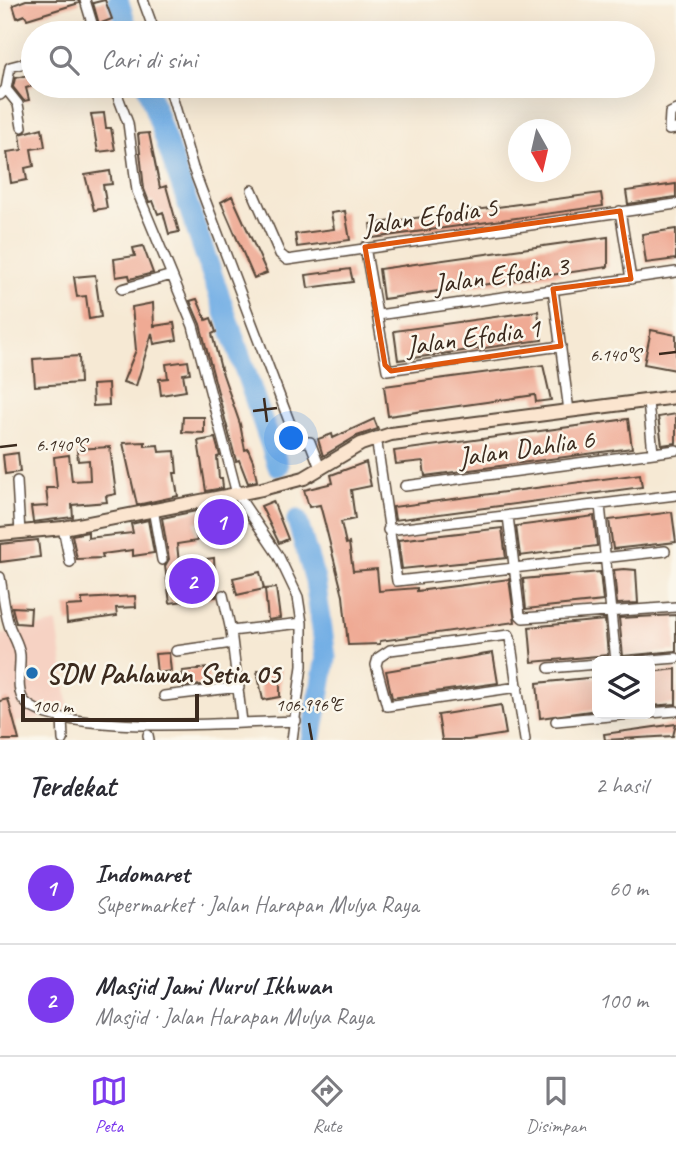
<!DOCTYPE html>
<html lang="id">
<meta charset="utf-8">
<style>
body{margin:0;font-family:Caveat,sans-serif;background:#f2f2f3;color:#2b2b33}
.controls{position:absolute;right:21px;bottom:21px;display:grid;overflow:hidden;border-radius:10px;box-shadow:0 7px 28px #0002}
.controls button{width:63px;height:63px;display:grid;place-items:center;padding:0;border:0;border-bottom:2px solid #e1e1e2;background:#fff;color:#2b2b33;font:35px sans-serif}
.compass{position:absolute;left:508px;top:119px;width:63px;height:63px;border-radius:50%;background:#fff;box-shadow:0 7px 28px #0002;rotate:172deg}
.scale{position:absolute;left:21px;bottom:18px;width:178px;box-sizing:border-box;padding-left:7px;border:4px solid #3b2a1e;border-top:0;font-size:19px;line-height:24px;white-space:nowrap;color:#3b2a1e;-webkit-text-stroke:5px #fbf7ec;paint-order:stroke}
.you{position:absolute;left:292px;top:439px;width:24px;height:24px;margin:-18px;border:5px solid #fff;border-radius:50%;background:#1a73e8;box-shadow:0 0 0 10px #1a73e833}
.badge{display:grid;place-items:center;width:46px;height:46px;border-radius:50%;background:#7c3aed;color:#fff;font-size:23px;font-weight:700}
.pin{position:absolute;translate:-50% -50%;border:4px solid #fff;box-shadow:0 2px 7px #0006}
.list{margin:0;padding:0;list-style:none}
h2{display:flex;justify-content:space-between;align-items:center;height:91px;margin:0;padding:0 28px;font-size:30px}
h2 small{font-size:23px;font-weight:400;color:#7c7c81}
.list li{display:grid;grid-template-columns:46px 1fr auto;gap:21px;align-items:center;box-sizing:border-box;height:112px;padding:0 28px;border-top:2px solid #e1e1e2}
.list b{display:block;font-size:26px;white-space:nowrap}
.list p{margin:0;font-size:23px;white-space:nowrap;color:#7c7c81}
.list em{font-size:23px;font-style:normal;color:#7c7c81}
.icon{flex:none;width:38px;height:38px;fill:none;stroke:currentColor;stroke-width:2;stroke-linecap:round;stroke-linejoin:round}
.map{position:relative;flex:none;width:676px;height:740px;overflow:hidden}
.search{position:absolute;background:#fff;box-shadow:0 7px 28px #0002;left:21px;right:21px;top:21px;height:77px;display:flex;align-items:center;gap:18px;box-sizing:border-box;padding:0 24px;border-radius:38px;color:#7c7c81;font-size:26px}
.sheet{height:315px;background:#fff}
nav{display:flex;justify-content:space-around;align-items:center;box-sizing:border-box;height:98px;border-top:2px solid #e1e1e2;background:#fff;font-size:19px;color:#7c7c81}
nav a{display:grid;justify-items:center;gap:4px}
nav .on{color:#7c3aed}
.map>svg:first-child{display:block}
.built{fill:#f6d2c3}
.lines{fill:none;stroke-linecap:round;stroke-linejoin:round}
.river{stroke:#73afe5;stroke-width:21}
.building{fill:#efaa94}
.street-casing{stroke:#574739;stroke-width:12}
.secondary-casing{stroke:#574739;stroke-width:16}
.street{stroke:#fff;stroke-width:9}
.secondary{stroke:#fbe5cf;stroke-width:12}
.marked{fill:none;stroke:#df570d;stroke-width:5;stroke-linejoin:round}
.ticks{fill:none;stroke:#3b2a1e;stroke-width:2.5}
.poi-dot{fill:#1f6fb2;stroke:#fbf7ec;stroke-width:2.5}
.labels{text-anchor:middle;stroke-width:5;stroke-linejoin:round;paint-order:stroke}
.street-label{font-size:28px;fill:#3b2a1e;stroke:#fbf7ec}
.poi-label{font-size:28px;font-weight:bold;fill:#3b2a1e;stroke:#fbf7ec;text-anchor:start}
.ticks-label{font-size:18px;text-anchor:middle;fill:#3b2a1e;stroke:#fbf7ec;stroke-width:5;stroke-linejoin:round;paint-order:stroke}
</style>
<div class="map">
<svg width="676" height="740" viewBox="0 0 676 740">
<rect width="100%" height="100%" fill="#fbf7ec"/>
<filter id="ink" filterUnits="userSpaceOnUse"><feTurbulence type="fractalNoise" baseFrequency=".0143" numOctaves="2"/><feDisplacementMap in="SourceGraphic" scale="14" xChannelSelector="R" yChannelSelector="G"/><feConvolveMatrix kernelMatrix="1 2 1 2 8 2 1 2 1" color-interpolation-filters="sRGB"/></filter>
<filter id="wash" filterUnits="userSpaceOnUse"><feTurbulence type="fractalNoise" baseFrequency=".00686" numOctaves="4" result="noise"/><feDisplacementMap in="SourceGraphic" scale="28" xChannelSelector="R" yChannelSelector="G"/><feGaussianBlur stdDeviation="1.57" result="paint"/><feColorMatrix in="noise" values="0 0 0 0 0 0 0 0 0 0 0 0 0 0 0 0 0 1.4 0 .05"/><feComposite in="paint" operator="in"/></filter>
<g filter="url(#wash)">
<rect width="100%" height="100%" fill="#f6e9d4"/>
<!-- built -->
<path class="built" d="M 57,623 L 69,711 L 0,726 L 0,635 Z"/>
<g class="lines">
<!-- river -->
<path class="river" d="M 118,0 L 129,33
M 147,86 L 278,466
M 297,520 L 315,580 L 326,658 L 311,740"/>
</g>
<g id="blocks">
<!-- building -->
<path class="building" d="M 26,0 L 78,0 L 79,3 L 27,19 L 25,15 L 17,18 L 13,5 Z
M 105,0 L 112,19 L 99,24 L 93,3 Z
M 33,74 L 33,86 L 26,88 L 29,100 L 24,101 L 13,87 L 15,78 Z
M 104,113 L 106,128 L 111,128 L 115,150 L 98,152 L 91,114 Z
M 42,128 L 45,147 L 31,149 L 34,166 L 25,168 L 27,180 L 11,183 L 7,152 L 22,150 L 20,134 Z
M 149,133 L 160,188 L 166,186 L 179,232 L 169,234 L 163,212 L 158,214 L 153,201 L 149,202 L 144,189 L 138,134 Z
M 110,171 L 112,184 L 103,185 L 107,208 L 94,210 L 85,175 Z
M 676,184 L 676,197 L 628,204 L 626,191 Z
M 601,193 L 603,206 L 372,238 L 370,224 Z
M 232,196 L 267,273 L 254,278 L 221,202 Z
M 345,211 L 350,240 L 297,247 L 295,234 L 334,229 L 331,213 Z
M 676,229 L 676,259 L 646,263 L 642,234 Z
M 608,237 L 608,267 L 383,299 L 379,269 Z
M 143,246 L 153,273 L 130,279 L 129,275 L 116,277 L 114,259 L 135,256 L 133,248 Z
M 350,269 L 353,282 L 308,288 L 306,275 Z
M 95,275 L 101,317 L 89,319 L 86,296 L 77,297 L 74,277 Z
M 197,299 L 206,320 L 211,318 L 216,332 L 212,334 L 221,369 L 240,424 L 245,450 L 248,449 L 253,461 L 257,481 L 248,483 L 239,460 L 236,461 L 200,324 L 190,301 Z
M 153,303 L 154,326 L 174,323 L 177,340 L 154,344 L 152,333 L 136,386 L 123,382 L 136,350 L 132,307 Z
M 538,311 L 542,340 L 398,360 L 394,331 Z
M 651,330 L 676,335 L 676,370 L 644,364 Z
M 79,356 L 80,383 L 35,386 L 33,359 Z
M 188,361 L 190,373 L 183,374 L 186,391 L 161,395 L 159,379 L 168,378 L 166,364 Z
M 543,365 L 551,400 L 536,402 L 535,395 L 388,416 L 384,386 Z
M 108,384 L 109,405 L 93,406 L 92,385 Z
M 676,414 L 676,443 L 662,445 L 658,417 Z
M 183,417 L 204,417 L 204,433 L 182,432 Z
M 374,419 L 378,429 L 357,436 L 323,456 L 318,439 L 332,434 L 333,438 Z
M 628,419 L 632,448 L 425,476 L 423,461 L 396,464 L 394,451 Z
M 215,438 L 220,456 L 217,457 L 219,478 L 222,478 L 223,488 L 206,491 L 198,441 Z
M 145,442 L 145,446 L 158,445 L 159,452 L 175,451 L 177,473 L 174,473 L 178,496 L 137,505 L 123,443 Z
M 110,447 L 116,494 L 106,496 L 107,502 L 72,505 L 73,517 L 33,522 L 31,507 L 48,506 L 46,488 L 57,488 L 54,457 L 69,455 L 72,481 L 90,480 L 89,460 L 78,461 L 77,449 Z
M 18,453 L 20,472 L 5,474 L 3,455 Z
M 366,462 L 371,486 L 351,490 L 355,519 L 341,522 L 346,544 L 349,543 L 353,571 L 377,569 L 379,591 L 417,588 L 417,591 L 509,579 L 515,622 L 380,641 L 380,644 L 348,645 L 343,596 L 324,520 L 320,505 L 309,507 L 304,490 L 333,483 L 331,475 Z
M 640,474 L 642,487 L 395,520 L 393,507 Z
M 273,501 L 288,539 L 279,543 L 261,506 Z
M 235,503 L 245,519 L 240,521 L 241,526 L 227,528 L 226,518 L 195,522 L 197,541 L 177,544 L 179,563 L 214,558 L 216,597 L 170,603 L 165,566 L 169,559 L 162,518 Z
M 672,512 L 676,542 L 613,549 L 609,520 Z
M 594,516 L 597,546 L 520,556 L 516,526 Z
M 148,520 L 154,553 L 133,556 L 133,550 L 102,554 L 103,558 L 77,559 L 72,535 L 88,532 L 88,538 L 133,533 L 131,524 Z
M 502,528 L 506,558 L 402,569 L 398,540 Z
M 38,540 L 40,557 L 0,562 L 0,544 Z
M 624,569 L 636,570 L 638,603 L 617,604 L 614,570 Z
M 260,572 L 264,589 L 237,595 L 233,578 Z
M 600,572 L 603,601 L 526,609 L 523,579 Z
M 276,588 L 280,618 L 268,620 L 265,589 Z
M 135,596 L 136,607 L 116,608 L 117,616 L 67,623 L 66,606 L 82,605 L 82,599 Z
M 12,607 L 31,608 L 30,624 L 16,623 Z
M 676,615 L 676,651 L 623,656 L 619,618 Z
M 605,620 L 608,655 L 532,662 L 529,627 Z
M 169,653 L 171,671 L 157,673 L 155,654 Z
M 493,653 L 498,683 L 392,698 L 386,671 Z
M 280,667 L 280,697 L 263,700 L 257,671 Z
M 207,668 L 209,684 L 184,687 L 182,671 Z
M 676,669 L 676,704 L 650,706 L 650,672 Z
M 597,677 L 597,710 L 540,718 L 537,683 Z
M 8,699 L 19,740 L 0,740 L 0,701 Z
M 501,705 L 506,734 L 468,740 L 442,740 L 438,715 Z
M 676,724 L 673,736 L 605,740 L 604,734 Z"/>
</g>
</g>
<g filter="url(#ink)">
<use href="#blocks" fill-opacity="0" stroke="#574739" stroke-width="2"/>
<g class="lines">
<!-- street casing -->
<g class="street-casing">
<path id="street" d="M 85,0 L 95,33
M 143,0 L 155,33
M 114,86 L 128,123 L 137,191 L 193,326 L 237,494 L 278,555 L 298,597 L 302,623 L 302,666 L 292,740
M 169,86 L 193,168 L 297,442 L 310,442 L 320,468
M 6,89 L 18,104 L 22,127
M 0,95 L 6,89 L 10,67 L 33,61
M 676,110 L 670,113 L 669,130 L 676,129
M 252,190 L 280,254 L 287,260 L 676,204
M 620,211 L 631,279
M 365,247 L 387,370 L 561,346
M 122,289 L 172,275
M 553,289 L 569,411
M 378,315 L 676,272
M 648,402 L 653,453
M 376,437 L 397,581 L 665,551
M 17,481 L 20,533
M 405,486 L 676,450
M 600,505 L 616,661
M 153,509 L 162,560
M 508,516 L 520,615 L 523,618 L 676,607
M 63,528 L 70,562
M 388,530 L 676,495
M 0,577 C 3,593 4,610 9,625 C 12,635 19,643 20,655 C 21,668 15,692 25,702 C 59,737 243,722 296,721
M 223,595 L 231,631 L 242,722
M 231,631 L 302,623
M 176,651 L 232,643
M 639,661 L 676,658
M 549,668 L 597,664
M 518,687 L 387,706 L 376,665 L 378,658 L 390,650 L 509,635 L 510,638 L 525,740
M 164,696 L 239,687
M 650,713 L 676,711
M 62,718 L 63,740
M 556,721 L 631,714
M 148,735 L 149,740"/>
</g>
<!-- secondary casing -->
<g class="secondary-casing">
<path id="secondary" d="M 0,534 L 63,528 L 262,489 L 304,478 L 361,444 L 391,434 L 676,397"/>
</g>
<!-- street -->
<use href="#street" class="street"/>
<!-- secondary -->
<use href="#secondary" class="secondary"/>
</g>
</g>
<!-- marked area -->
<path class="marked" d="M 620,211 L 631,279 L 553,289 L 561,346 L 391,371 L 385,365 L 365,247 Z"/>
<!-- ticks -->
<path class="ticks" d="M 659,354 L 676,352M 264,398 L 267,422M 253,411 L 277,408M 0,447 L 17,445M 309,723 L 312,740"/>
<!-- markers -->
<circle class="poi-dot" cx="32" cy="673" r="7"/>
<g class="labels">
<!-- street labels -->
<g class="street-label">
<text transform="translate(430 215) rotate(-8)" y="10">Jalan Efodia 5</text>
<text transform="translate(501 274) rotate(-8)" y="10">Jalan Efodia 3</text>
<text transform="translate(473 336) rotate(-8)" y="10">Jalan Efodia 1</text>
<text transform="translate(526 447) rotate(-8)" y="10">Jalan Dahlia 6</text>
</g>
<!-- poi labels -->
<g class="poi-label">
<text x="46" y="683">SDN Pahlawan Setia 05</text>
</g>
</g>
<g class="ticks-label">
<text x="615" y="361">6.140°S</text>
<text x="61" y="451">6.140°S</text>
<text x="309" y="711">106.996°E</text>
</g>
</svg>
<div class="controls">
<button><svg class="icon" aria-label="layers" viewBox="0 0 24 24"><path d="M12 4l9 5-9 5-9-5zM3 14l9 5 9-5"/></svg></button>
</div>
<svg class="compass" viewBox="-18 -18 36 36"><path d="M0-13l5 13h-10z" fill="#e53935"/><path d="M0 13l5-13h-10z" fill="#7c7c81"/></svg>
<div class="scale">100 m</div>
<div class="you"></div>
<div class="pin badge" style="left:221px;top:522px">1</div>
<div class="pin badge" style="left:192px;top:581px">2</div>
<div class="search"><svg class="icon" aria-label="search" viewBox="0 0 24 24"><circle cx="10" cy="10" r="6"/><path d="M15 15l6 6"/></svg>Cari di sini</div>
</div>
<section class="sheet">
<h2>Terdekat<small>2 hasil</small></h2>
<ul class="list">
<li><span class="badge">1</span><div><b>Indomaret</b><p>Supermarket · Jalan Harapan Mulya Raya</p></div><em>60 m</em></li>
<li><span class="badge">2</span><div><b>Masjid Jami Nurul Ikhwan</b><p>Masjid · Jalan Harapan Mulya Raya</p></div><em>100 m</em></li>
</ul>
</section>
<nav>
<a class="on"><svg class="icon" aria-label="map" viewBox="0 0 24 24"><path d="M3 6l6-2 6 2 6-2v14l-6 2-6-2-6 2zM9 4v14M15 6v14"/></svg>Peta</a>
<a><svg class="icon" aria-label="directions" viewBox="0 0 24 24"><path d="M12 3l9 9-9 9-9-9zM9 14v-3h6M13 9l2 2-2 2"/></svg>Rute</a>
<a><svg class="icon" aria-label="saved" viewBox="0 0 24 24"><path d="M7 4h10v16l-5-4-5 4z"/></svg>Disimpan</a>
</nav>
